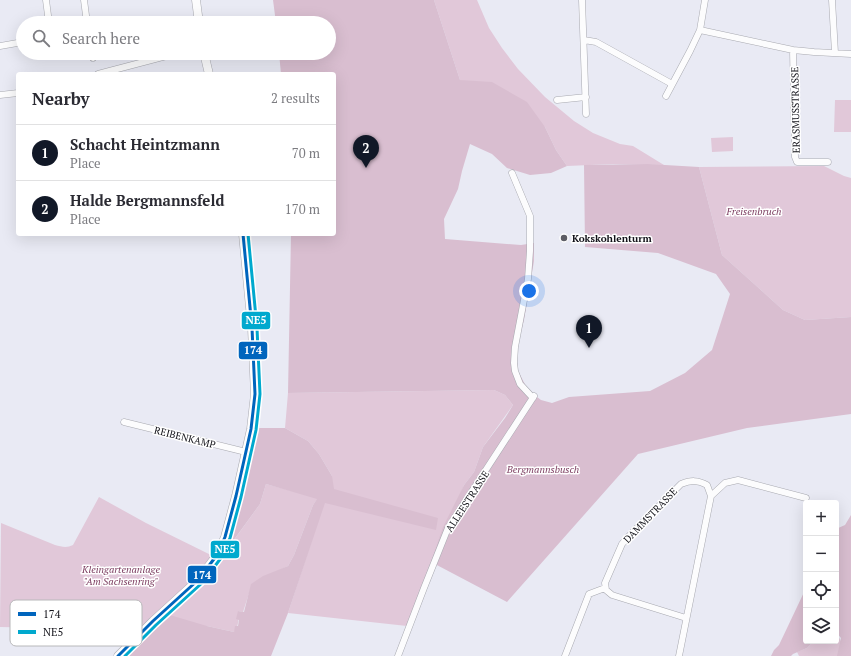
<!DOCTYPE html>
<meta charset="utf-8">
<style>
body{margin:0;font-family:"PT Serif",serif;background:#f7f7f7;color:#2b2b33}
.controls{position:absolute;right:12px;bottom:12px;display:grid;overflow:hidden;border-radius:4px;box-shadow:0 4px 16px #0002}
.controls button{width:36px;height:36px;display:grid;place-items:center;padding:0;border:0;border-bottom:1px solid #e1e1e2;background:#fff;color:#2b2b33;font:20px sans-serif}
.you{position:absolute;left:529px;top:291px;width:14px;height:14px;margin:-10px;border:3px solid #fff;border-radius:50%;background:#1a73e8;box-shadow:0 0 0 6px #1a73e833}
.badge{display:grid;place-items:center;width:26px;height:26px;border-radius:50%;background:#111827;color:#fff;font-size:13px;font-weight:700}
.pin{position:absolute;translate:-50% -33px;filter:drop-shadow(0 1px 2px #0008)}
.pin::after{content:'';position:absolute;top:21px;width:14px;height:12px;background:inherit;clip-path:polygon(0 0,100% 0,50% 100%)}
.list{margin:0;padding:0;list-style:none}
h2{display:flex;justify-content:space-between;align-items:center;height:52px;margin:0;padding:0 16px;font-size:17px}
h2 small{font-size:13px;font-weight:400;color:#7c7c81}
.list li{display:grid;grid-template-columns:26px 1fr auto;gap:12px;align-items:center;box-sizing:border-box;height:56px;padding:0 16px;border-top:1px solid #e1e1e2}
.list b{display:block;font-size:15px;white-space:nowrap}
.list p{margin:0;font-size:13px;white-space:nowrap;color:#7c7c81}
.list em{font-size:13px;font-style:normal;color:#7c7c81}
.icon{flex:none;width:22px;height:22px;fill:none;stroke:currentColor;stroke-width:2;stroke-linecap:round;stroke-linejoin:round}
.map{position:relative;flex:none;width:851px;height:656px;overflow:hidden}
.search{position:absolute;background:#fff;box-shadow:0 4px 16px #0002;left:16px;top:16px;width:320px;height:44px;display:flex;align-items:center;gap:10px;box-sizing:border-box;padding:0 14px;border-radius:22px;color:#7c7c81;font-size:15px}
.panel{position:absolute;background:#fff;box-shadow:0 4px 16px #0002;left:16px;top:72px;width:320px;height:164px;border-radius:4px}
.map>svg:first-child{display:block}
.green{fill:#e1c8d9}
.forest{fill:#d9bed0}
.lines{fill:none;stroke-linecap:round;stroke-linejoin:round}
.minor-casing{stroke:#a8a9b0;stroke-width:7}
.tertiary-casing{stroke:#a8a9b0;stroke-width:9}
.minor{stroke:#fcfcfd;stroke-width:6}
.tertiary{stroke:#fcfcfd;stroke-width:8}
.bus-1-casing{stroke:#fff;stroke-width:6}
.bus-2-casing{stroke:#fff;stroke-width:6}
.bus-1{stroke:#0065bd;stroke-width:3}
.bus-2{stroke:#00a9ce;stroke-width:3}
.poi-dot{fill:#5d5d65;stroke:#fff;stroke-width:1.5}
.labels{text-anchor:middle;stroke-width:3;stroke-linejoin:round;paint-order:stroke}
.street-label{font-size:10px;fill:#111118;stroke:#fff}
.park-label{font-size:10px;font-style:italic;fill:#7d3e61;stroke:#fff}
.poi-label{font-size:10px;font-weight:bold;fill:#111118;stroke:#fff;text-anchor:start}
.key{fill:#fff;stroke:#b8b8ba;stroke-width:1}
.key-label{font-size:11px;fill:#111118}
.line-badge{stroke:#fff;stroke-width:1.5}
.badge-label{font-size:11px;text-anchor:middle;font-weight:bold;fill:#fff}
</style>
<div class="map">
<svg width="851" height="656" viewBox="0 0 851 656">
<rect width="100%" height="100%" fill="#e9eaf4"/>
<!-- green -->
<path class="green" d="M 434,0 L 477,0 L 489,28 L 502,48 L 518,69 L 545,97 L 574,121 L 593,133 L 620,144 L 633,146 L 664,165 L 613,164 L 567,166 L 556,150 L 545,127 L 460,80 Z
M 835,100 L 851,100 L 851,132 L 834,132 Z
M 733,137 L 733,151 L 712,152 L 711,138 Z
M 824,166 L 844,176 L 851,178 L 851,317 L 805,320 L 783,310 L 722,255 L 699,167 Z
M 494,390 L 505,395 L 513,405 L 483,447 L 474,472 L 464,485 L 407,626 L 288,613 L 324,503 L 332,476 L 319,454 L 308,441 L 285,428 L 288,393 Z
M 266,484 L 318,498 L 313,505 L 294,555 L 288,566 L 252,584 L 243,612 L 238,611 C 239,620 239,625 234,632 L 207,626 L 127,645 L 100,629 L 0,627 L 1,523 L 55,545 C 62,547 67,548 73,545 L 99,497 L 146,523 L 217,558 L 208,571 L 216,565 L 260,504 Z
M 836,632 L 849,656 L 799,656 L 797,652 L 807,648 L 814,641 L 836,641 Z"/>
<!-- forest -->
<path class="forest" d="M 273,0 L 434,0 L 460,80 L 492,82 L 527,102 L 545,127 L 556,150 L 567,166 L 551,173 L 530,175 L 507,168 L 492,154 L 470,144 L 462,171 L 458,189 L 444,219 L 445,239 L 521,245 L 534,243 L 534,261 L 524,320 L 518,343 L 517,362 L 518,371 L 528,390 L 541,400 L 552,403 L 569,397 L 650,391 L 685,373 L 712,350 L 730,294 L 716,274 L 658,253 L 585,247 L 584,165 L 648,164 L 699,167 L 722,255 L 783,310 L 805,320 L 851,317 L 851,414 L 747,428 L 638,454 L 507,602 L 433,563 L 431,562 L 443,527 L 464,485 L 474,472 L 483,447 L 505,418 L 513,405 L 505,395 L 494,390 L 288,393 L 291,234 L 334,234 L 334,74 L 281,74 L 279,53 L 329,53 L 329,23 L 276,23 Z
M 252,428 L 285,428 L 308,441 L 319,454 L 332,476 L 334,489 L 438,518 L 436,530 L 325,503 L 288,613 L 271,656 L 118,656 L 163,613 L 207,626 L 234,632 L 235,626 L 238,626 L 239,620 L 236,619 L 238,611 L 244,612 L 251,584 L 263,576 L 288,566 L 294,555 L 313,505 L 317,499 L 266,484 L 260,504 L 220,559 L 218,556 Z
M 851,515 L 851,656 L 837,656 L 841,638 L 836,632 L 836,529 L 845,525 Z
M 806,588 L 806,641 L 814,641 L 807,648 L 793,654 L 791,656 L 771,656 L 774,650 L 779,645 Z"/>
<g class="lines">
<!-- minor casing -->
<g class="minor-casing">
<path id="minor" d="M 46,0 L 49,23
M 84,0 L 87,23
M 582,0 L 586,114
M 832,0 L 835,53
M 700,30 L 793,50 L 814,52 L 851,54
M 584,40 L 596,42 L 672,84
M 0,46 L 23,42
M 793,50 L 795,157 L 797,162 L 828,162
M 92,53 L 93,58
M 98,74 L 178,53
M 0,95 L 18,93
M 666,96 L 690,51 L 700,30 L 705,0
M 557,100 L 586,97
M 512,173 L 530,216 L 530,251 L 528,279 L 515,347 L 514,363 L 515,371 L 520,384 L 533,398
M 124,422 L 246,452
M 711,496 L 725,483 L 738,480 L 806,498
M 398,656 L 424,588 L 448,528 L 534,396
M 565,656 L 589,594 L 605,588
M 679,656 L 711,496 L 707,485 C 698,480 691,480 681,484 L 627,538 L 622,544 L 605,583 L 606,590 L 612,595 L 686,618"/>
</g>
<!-- tertiary casing -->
<g class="tertiary-casing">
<path id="tertiary" d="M 196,0 L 199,23
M 204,53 L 209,74
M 118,656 L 153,621 L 198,580 L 217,555 L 225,537 L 236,496 L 251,429 L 255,394 L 252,328 L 243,234"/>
</g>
<!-- minor -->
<use href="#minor" class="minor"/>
<!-- tertiary -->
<use href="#tertiary" class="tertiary"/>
<!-- bus-1 casing -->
<g class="bus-1-casing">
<path id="bus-1" d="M 118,656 L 153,621 L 198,580 L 217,555 L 225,537 L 236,496 L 251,429 L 255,394 L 252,328 L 243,234"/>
</g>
<!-- bus-2 casing -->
<g class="bus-2-casing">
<path id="bus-2" d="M 125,656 L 156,625 L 202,583 L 221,558 L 230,538 L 241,497 L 256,430 L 260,394 L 257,328 L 248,234"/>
</g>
<!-- bus-1 -->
<use href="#bus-1" class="bus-1"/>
<!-- bus-2 -->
<use href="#bus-2" class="bus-2"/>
</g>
<!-- markers -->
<circle class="poi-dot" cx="564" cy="238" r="4"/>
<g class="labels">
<!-- street labels -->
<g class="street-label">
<text transform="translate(795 110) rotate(-91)" y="4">ERASMUSSTRASSE</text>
<text transform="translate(185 437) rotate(14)" y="4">REIBENKAMP</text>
<text transform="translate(467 501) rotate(-57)" y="4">ALLEESTRASSE</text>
<text transform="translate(650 515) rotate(-46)" y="4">DAMMSTRASSE</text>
</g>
<!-- park labels -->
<g class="park-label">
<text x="754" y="215">Freisenbruch</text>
<text x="543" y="473">Bergmannsbusch</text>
<text x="121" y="573">Kleingartenanlage<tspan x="121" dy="12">"Am Sachsenring"</tspan></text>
</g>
<!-- poi labels -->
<g class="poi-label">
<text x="572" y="242">Kokskohlenturm</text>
</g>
</g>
<!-- legend -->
<rect x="10" y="600" width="132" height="46" rx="6" class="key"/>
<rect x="18" y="612" width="18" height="4" fill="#0065bd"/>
<rect x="18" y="630" width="18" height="4" fill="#00a9ce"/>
<g class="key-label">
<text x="43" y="618">174</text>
<text x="43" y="636">NE5</text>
</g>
<g class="line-badge">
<rect x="241" y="311" width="30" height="19" rx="4" fill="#00a9ce"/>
<rect x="238" y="341" width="30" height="19" rx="4" fill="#0065bd"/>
<rect x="210" y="540" width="30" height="19" rx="4" fill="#00a9ce"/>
<rect x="187" y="565" width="30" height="19" rx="4" fill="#0065bd"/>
</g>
<g class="badge-label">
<text x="256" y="324">NE5</text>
<text x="253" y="354">174</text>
<text x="225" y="553">NE5</text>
<text x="202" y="579">174</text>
</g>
</svg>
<div class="controls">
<button>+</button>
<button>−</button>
<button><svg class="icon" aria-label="locate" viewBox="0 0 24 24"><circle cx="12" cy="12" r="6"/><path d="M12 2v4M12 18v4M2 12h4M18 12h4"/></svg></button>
<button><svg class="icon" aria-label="layers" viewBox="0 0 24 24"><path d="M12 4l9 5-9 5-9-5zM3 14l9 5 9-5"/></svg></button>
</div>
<div class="you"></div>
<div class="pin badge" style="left:589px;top:348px">1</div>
<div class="pin badge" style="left:366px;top:168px">2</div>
<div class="search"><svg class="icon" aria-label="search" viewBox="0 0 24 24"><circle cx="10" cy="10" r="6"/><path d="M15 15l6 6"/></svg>Search here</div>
<section class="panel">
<h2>Nearby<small>2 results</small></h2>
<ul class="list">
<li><span class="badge">1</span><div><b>Schacht Heintzmann</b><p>Place</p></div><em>70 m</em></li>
<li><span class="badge">2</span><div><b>Halde Bergmannsfeld</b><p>Place</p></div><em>170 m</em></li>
</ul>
</section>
</div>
